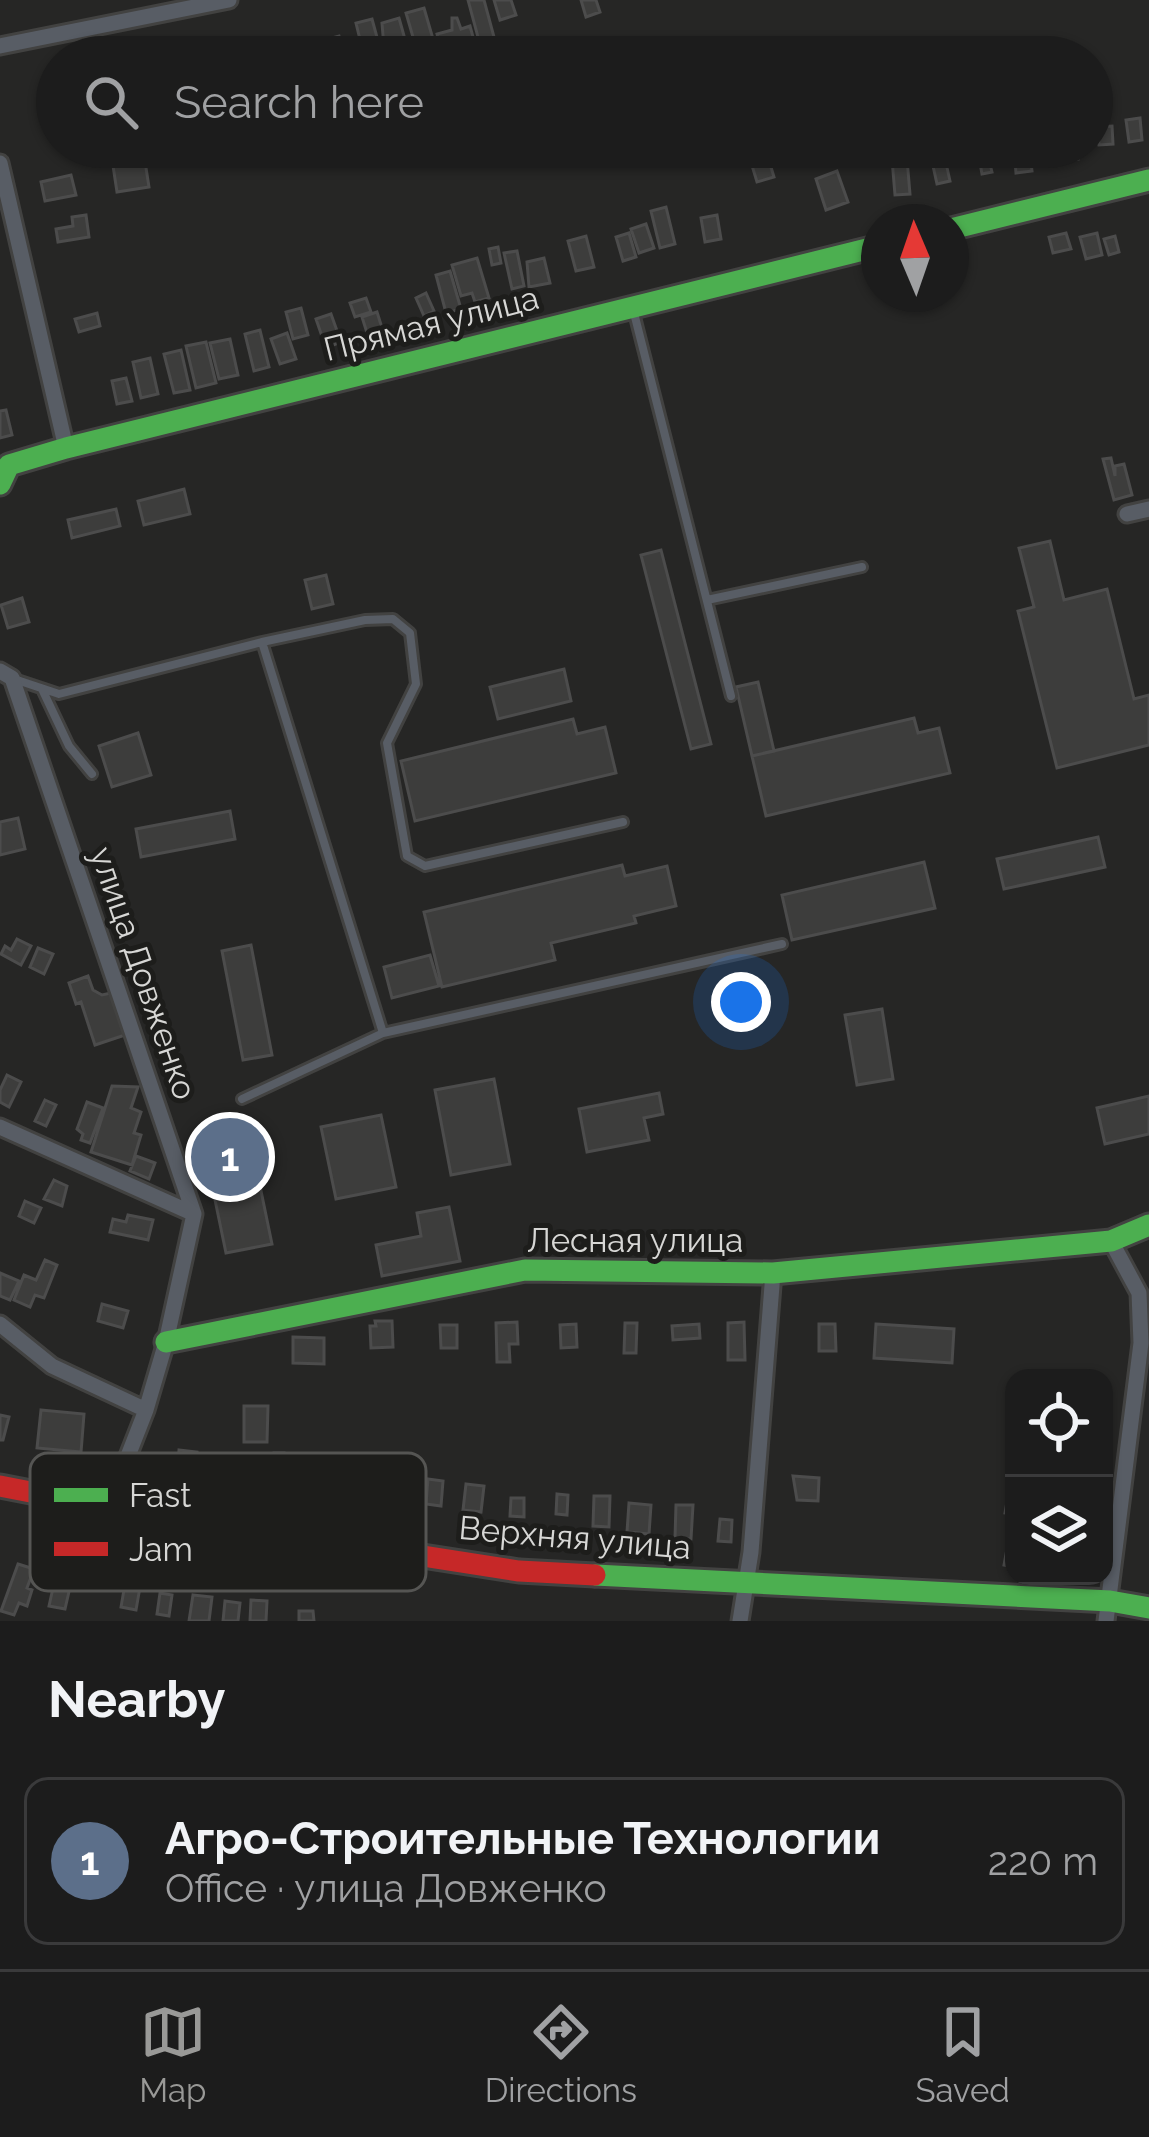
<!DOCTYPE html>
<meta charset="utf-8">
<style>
body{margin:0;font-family:Raleway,sans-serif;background:#252525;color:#f1f3f6}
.controls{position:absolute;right:36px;bottom:36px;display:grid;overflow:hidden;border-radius:24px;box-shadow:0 3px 9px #0004}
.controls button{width:108px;height:108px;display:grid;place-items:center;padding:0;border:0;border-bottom:3px solid #3a3a3b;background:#1c1c1c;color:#f1f3f6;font:60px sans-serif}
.compass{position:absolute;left:861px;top:204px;width:108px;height:108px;border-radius:50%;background:#1c1c1c;box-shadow:0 3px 9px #0004;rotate:358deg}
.you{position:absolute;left:741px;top:1002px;width:42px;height:42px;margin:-30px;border:9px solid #fff;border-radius:50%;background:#1a73e8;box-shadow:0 0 0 18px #1a73e833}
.badge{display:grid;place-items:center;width:78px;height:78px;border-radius:50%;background:#999997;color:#fff;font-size:39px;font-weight:700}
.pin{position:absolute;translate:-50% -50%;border:6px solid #fff;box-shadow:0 3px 12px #0006}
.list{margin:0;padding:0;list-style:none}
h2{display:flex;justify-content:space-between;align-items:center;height:156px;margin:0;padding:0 48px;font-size:51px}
h2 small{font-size:39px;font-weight:400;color:#a0a1a3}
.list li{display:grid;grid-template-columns:78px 1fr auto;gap:36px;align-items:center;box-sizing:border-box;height:168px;margin:0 24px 24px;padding:0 24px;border:3px solid #3a3a3b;border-radius:24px}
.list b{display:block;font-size:45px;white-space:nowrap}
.list p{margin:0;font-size:39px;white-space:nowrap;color:#a0a1a3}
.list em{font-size:39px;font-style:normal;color:#a0a1a3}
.icon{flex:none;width:66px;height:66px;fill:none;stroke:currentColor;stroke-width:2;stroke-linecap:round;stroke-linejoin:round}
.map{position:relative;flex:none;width:1149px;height:1621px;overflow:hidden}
.search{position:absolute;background:#1c1c1c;box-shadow:0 3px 9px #0004;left:36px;right:36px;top:36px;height:132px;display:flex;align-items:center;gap:30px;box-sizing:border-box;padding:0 42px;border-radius:66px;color:#a0a1a3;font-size:45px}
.sheet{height:348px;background:#1c1c1c}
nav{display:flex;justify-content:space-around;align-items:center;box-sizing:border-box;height:168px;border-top:3px solid #3a3a3b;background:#1c1c1c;font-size:33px;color:#a0a1a3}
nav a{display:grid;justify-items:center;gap:6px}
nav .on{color:#999997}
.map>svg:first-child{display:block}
.building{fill:#3d3d3c;stroke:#4c4c4c;stroke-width:3}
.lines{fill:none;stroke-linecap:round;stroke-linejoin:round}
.lane-casing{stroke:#424241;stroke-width:14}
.street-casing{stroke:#424241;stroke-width:21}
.fast-casing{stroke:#424241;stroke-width:27}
.jam-casing{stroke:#424241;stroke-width:27}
.lane{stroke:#585d65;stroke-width:8}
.street{stroke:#585d65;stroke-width:15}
.fast{stroke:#4caf50;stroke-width:21}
.jam{stroke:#c62828;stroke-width:21}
.labels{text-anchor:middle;stroke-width:10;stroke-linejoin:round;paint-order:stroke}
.street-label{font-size:33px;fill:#d7d7d5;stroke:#1d1d1b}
.key{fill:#1d1d1b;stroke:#555553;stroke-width:3}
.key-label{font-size:33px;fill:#d7d7d5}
</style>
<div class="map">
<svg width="1149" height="1621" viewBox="0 0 1149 1621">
<rect width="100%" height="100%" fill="#262625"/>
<!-- building -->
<path class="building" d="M 468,0 L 484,0 L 494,37 L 479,41 Z
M 494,0 L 511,0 L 516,15 L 500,20 Z
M 581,0 L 596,0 L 600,12 L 586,17 Z
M 424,8 L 433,39 L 415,44 L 406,13 Z
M 399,18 L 406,43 L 384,48 L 382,23 Z
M 452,18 L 457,18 L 461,29 L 470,26 L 478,55 L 443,57 L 437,34 L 452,30 Z
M 372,19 L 381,52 L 364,56 L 356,23 Z
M 339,36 L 344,54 L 308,57 L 305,45 Z
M 275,43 L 279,57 L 252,57 L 251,50 Z
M 57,112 L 57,133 L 51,134 L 46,115 Z
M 1140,118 L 1142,140 L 1129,142 L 1126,120 Z
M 1112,126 L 1113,144 L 1099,145 L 1098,127 Z
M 891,147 L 906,147 L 910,194 L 895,195 Z
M 1005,147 L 1029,147 L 1032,171 L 1016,173 L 1014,150 L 1005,151 Z
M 1058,147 L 1077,147 L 1078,159 L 1058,160 Z
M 767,154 L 774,177 L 757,182 L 750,159 Z
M 144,155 L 149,187 L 117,192 L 112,159 Z
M 988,156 L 992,172 L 982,174 L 979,158 Z
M 946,163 L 950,181 L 937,184 L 933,166 Z
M 837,171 L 848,202 L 826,210 L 816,179 Z
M 71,175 L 76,195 L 45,201 L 41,182 Z
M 666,207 L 675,244 L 660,248 L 651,211 Z
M 86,215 L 89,237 L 58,242 L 56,229 L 73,226 L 72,217 Z
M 717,215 L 721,239 L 705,242 L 701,218 Z
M 646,224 L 654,248 L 639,253 L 631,229 Z
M 629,233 L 636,257 L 623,261 L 616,237 Z
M 1066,233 L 1071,249 L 1053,253 L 1049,237 Z
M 1097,233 L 1102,255 L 1086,259 L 1080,237 Z
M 586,236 L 594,267 L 576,271 L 568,241 Z
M 1115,236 L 1119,252 L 1109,255 L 1104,239 Z
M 498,247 L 501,263 L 492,265 L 489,249 Z
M 517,251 L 524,286 L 512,289 L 504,253 Z
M 477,258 L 489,298 L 475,302 L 472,293 L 461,296 L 452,265 Z
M 544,258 L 550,283 L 529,287 L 527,262 Z
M 450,271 L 461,309 L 446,313 L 436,275 Z
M 426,293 L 434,311 L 424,316 L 416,298 Z
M 366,298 L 371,312 L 355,317 L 350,303 Z
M 301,308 L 308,335 L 293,339 L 286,312 Z
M 377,312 L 383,331 L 368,336 L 362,317 Z
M 97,313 L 100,326 L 79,332 L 75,319 Z
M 331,314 L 341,342 L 326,348 L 316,319 Z
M 260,330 L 269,367 L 254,371 L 245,334 Z
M 287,333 L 296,359 L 280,364 L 271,339 Z
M 230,339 L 238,375 L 219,379 L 210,343 Z
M 206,342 L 216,383 L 196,388 L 186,346 Z
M 181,350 L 190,390 L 174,393 L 164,354 Z
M 150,358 L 158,394 L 141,398 L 133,362 Z
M 126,378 L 132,401 L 117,404 L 112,381 Z
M 6,410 L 12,435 L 0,438 L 0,411 Z
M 1111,458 L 1115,476 L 1115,466 L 1124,464 L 1132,495 L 1114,500 L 1103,459 Z
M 184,489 L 190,514 L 144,525 L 138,501 Z
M 116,509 L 120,526 L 72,538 L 68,520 Z
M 1050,541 L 1064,600 L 1107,589 L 1134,699 L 1149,695 L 1149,745 L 1057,768 L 1018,611 L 1034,607 L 1019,548 Z
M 661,550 L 711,744 L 691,749 L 641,555 Z
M 326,575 L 333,604 L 312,609 L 305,580 Z
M 22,598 L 29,622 L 8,628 L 1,605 Z
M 564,669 L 571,701 L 498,719 L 490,687 Z
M 758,682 L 774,751 L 752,756 L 736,687 Z
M 914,718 L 918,733 L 939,728 L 950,773 L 766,816 L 752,756 Z
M 573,719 L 577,734 L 605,727 L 616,773 L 415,821 L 401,761 Z
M 138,733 L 151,775 L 112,787 L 99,746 Z
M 230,811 L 235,839 L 141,857 L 136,829 Z
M 18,818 L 25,849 L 0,855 L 0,822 Z
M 1098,837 L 1105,867 L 1004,889 L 997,859 Z
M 924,862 L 935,908 L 792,940 L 782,895 Z
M 622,865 L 625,876 L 667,866 L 676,906 L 634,916 L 636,923 L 551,943 L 555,960 L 442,987 L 424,912 Z
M 17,939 L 31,946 L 21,965 L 1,954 L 5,946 L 11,950 Z
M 251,945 L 272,1055 L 243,1060 L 222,951 Z
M 38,948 L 53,954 L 44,974 L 30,967 Z
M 430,955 L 439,986 L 392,998 L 384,967 Z
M 88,976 L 93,990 L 102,995 L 111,993 L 125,1035 L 95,1045 L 81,1002 L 76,1004 L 69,983 Z
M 882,1009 L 893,1079 L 857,1085 L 845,1015 Z
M 7,1075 L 21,1082 L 9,1107 L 0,1102 L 0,1090 Z
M 494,1079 L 510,1164 L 451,1175 L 435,1090 Z
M 112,1086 L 138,1087 L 131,1108 L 141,1112 L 134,1133 L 141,1135 L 132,1165 L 91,1152 Z
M 659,1093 L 663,1114 L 644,1118 L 649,1140 L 587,1152 L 579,1109 Z
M 1149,1096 L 1149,1134 L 1105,1144 L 1097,1108 Z
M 45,1100 L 56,1105 L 46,1126 L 35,1121 Z
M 87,1102 L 103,1108 L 90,1143 L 81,1140 L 83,1134 L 77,1129 Z
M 381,1115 L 396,1187 L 336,1199 L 321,1127 Z
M 248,1128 L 272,1244 L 226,1253 L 202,1137 Z
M 136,1156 L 155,1163 L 149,1179 L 130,1171 Z
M 54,1180 L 67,1186 L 62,1206 L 44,1199 Z
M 25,1201 L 41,1208 L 34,1223 L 19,1216 Z
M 449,1207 L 460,1261 L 382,1276 L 376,1245 L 421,1236 L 417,1213 Z
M 128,1215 L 153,1220 L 148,1240 L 110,1232 L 113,1219 L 126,1222 Z
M 45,1260 L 57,1265 L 44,1298 L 35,1295 L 30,1307 L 14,1300 L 24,1275 L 36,1280 Z
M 0,1273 L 19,1281 L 10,1300 L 0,1296 Z
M 102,1304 L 128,1311 L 123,1328 L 98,1321 Z
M 375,1321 L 392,1321 L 393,1347 L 371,1348 L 370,1326 L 376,1326 Z
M 517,1322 L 518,1344 L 509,1344 L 510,1362 L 497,1362 L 496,1323 Z
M 744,1322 L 745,1360 L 728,1360 L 728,1323 Z
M 625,1323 L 637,1323 L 636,1353 L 624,1353 Z
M 576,1324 L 577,1347 L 561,1348 L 560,1325 Z
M 699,1324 L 700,1338 L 673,1340 L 672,1326 Z
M 819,1324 L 835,1324 L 836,1351 L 819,1351 Z
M 876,1324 L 954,1329 L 952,1363 L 874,1358 Z
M 440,1325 L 457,1325 L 457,1348 L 441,1348 Z
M 293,1337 L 324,1338 L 324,1364 L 293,1363 Z
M 244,1406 L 268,1406 L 267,1442 L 244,1442 Z
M 41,1410 L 84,1414 L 81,1452 L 37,1448 Z
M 0,1415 L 9,1417 L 3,1440 L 0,1440 Z
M 179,1450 L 197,1452 L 195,1477 L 177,1476 Z
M 274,1453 L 284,1453 L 284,1477 L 274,1477 Z
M 1014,1462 L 1014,1514 L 1005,1513 Z
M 793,1476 L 819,1478 L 818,1501 L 797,1500 Z
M 428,1479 L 443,1481 L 441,1506 L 426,1504 Z
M 466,1484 L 484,1486 L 481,1512 L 463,1510 Z
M 557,1494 L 568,1495 L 567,1515 L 556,1514 Z
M 594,1496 L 610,1496 L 609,1527 L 593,1526 Z
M 511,1498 L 524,1498 L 524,1517 L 510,1516 Z
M 629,1503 L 651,1505 L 649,1534 L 627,1532 Z
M 676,1505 L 693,1505 L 691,1539 L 675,1538 Z
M 720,1519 L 732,1520 L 731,1542 L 718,1541 Z
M 1012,1521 L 1014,1521 L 1014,1567 L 1004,1565 Z
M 18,1564 L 34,1569 L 27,1588 L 32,1590 L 27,1606 L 19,1603 L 14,1615 L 1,1611 Z
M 57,1570 L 73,1574 L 65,1609 L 49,1606 Z
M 125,1584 L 140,1587 L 136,1610 L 121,1607 Z
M 160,1593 L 172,1595 L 169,1616 L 157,1614 Z
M 193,1595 L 212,1597 L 209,1621 L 189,1621 Z
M 251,1600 L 267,1601 L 266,1621 L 250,1621 Z
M 225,1601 L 240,1603 L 238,1621 L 223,1621 Z
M 299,1611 L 313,1611 L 314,1621 L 299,1621 Z"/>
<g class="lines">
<!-- lane casing -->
<g class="lane-casing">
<path id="lane" d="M 633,309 L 731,696
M 707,600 L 862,567
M 262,642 L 365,620 L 393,619 L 410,633 L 416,684 L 387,743 L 407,856 L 425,866 L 623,822
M 14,679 L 59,694 L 262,642 L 383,1033
M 42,689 L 69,746 L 92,774
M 242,1099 L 383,1033 L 782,944"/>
</g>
<!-- street casing -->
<g class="street-casing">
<path id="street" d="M 0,46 L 229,0
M 0,163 L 66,448
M 1127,514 L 1149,509
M 0,671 L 12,678 L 194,1214 L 166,1342 L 146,1410 L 108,1507
M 0,1127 L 194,1214
M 0,1324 L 52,1366 L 146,1410
M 740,1621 L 751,1552 L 773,1273
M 1106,1621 L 1141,1343 L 1139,1293 L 1111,1241"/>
</g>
<!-- fast casing -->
<g class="fast-casing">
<path id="fast" d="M 951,229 L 1149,180
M 0,484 L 9,465 L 66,448 L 879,246
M 166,1342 L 525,1270 L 773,1273 L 1111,1241 L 1149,1225
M 595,1575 L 1110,1601 L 1149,1608"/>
</g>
<!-- jam casing -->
<g class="jam-casing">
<path id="jam" d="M 0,1486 L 108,1507 L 519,1571 L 595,1575"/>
</g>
<!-- lane -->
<use href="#lane" class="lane"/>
<!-- street -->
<use href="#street" class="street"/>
<!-- fast -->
<use href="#fast" class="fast"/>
<!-- jam -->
<use href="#jam" class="jam"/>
</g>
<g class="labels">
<!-- street labels -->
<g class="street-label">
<text transform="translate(431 323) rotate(-14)" y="12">Прямая улица</text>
<text transform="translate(144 973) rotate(71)" y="12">улица Довженко</text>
<text x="635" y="1252">Лесная улица</text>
<text transform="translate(575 1537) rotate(5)" y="12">Верхняя улица</text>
</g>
</g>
<!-- legend -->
<rect x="30" y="1453" width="396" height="138" rx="18" class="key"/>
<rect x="54" y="1488" width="54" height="14" fill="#4caf50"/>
<rect x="54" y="1542" width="54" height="14" fill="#c62828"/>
<g class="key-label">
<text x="129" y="1507">Fast</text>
<text x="129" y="1561">Jam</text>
</g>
</svg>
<div class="controls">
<button><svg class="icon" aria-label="locate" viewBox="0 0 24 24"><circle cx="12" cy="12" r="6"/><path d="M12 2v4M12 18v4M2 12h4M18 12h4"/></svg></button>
<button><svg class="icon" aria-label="layers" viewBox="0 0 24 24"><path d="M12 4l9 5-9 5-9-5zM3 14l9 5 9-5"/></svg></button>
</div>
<svg class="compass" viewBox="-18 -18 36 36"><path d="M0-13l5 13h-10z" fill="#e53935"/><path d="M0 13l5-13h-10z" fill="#a0a1a3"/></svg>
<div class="you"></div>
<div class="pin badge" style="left:230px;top:1157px;background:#5c6f8a">1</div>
<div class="search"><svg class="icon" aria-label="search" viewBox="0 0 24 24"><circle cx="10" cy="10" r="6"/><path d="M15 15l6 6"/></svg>Search here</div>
</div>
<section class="sheet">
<h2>Nearby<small></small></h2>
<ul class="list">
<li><span class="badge" style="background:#5c6f8a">1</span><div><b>Агро-Строительные Технологии</b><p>Office · улица Довженко</p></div><em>220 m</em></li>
</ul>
</section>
<nav>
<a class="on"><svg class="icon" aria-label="map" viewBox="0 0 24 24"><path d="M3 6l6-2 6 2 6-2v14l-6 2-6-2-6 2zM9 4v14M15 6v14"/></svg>Map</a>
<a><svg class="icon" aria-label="directions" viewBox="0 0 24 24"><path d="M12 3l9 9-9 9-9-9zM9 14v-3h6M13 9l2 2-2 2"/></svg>Directions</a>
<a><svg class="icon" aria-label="saved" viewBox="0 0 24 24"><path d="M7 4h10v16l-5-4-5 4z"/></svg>Saved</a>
</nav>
